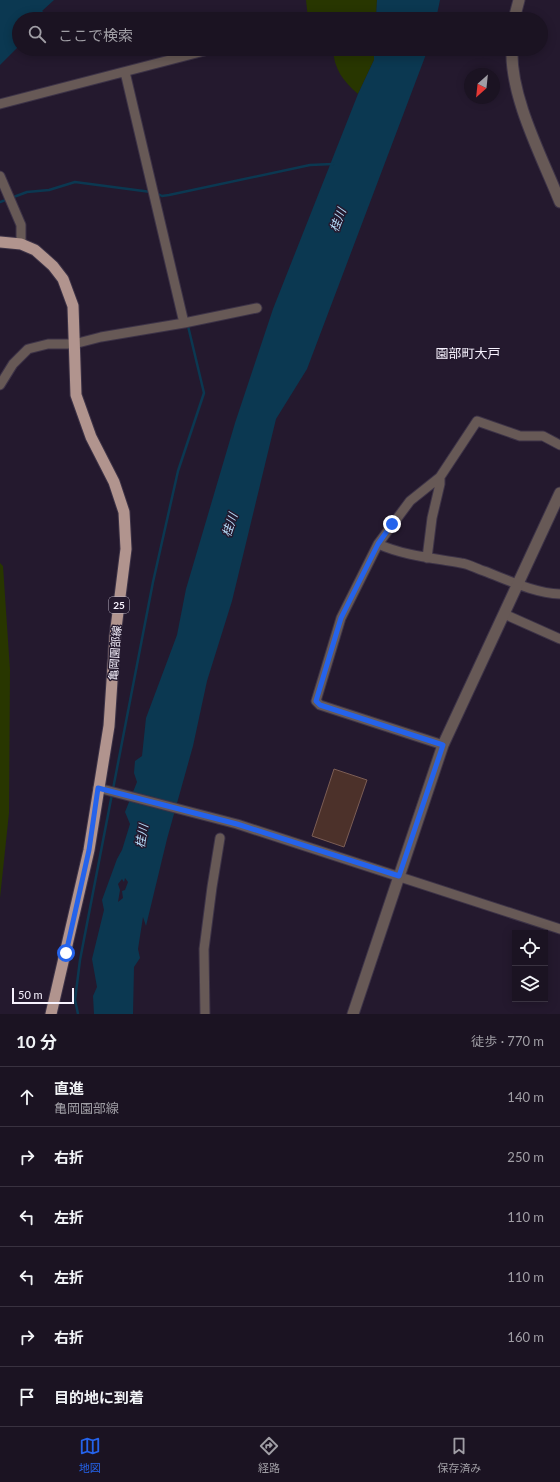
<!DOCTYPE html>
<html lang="ja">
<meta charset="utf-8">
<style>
body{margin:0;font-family:Lato,"Noto Sans JP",sans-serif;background:#28202f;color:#f1f3f6}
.controls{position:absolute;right:12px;bottom:12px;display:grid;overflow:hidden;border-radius:0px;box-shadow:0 2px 10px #0003}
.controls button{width:36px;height:36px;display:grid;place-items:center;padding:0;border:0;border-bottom:1px solid #393240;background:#1b1322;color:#f1f3f6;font:20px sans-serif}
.compass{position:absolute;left:464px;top:68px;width:36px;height:36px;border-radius:50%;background:#1b1322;box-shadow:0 2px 10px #0003;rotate:207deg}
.scale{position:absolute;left:12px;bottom:10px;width:62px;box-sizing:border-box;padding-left:4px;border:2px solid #f7f2fe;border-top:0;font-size:11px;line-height:14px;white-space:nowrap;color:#f7f2fe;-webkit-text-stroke:3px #24192e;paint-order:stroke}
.stop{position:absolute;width:12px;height:12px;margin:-9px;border:3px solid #2563eb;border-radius:50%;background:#fff}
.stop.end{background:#2563eb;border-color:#fff;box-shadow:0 1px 4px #0008}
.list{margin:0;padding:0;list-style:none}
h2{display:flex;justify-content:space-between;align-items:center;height:52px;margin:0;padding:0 16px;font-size:17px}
h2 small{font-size:13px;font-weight:400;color:#a09ea5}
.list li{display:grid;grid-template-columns:26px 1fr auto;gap:12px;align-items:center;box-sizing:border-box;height:60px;padding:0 16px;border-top:1px solid #393240}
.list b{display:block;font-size:15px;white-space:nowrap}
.list p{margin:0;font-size:13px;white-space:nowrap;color:#a09ea5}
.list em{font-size:13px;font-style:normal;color:#a09ea5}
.icon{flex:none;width:22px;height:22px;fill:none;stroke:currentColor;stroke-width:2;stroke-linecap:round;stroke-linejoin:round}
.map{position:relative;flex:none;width:560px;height:1014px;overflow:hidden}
.search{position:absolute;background:#1b1322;box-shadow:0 2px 10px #0003;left:12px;right:12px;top:12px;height:44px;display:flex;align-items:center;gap:10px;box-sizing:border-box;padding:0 14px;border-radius:22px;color:#a09ea5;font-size:15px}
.sheet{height:412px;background:#1b1322}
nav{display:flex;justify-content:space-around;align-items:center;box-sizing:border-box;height:56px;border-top:1px solid #393240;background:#1b1322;font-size:11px;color:#a09ea5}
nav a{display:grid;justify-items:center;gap:2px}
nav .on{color:#2563eb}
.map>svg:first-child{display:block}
.green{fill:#283600}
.water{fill:#0b3851;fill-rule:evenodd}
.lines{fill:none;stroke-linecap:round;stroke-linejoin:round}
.stream{stroke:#0b3851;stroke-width:2.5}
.building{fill:#4c312a;stroke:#7b5d55}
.minor-casing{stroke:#3d3347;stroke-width:11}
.tertiary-casing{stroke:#3d3347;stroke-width:13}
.primary-casing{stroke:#3d3347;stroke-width:13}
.minor{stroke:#675956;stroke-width:9}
.tertiary{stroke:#675956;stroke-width:11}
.primary{stroke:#b1948e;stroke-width:11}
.route{stroke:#2563eb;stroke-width:5}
.labels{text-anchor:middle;stroke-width:3;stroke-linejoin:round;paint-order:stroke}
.shield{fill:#24192e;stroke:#b8b1c0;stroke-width:1}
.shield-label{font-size:10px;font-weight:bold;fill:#f7f2fe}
.street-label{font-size:11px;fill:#f7f2fe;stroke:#24192e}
.water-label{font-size:12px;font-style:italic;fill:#b6dcf8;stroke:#24192e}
.quarter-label{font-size:13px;fill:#f7f2fe;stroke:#24192e}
</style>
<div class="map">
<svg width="560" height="1014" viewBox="0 0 560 1014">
<rect width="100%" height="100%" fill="#24192e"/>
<!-- green -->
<path class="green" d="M 306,0 L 377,0 L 376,19 L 308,19 Z
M 333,49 L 374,49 L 374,60 L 358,94 C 343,81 334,69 333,49 Z
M 0,563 L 3,566 L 10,670 L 9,813 L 0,898 Z"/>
<!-- water -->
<path class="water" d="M 0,0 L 54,0 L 42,11 L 45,13 L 38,19 L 19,19 L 19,46 L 0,65 Z
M 377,0 L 440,0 L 436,19 L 376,19 Z
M 374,49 L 428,49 L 307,369 L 276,419 L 232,601 L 207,681 L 193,746 L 167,839 L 146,926 L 143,917 L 138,949 L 140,958 L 134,967 L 133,1014 L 94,1014 L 93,996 L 97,987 L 92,959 L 104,910 L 102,900 L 117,859 L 122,850 L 130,824 L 125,812 L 137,782 L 134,773 L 135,761 L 142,756 L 146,718 L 177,635 L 186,589 L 235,423 L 273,309 L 358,94 L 374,60 ZM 125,878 L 128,882 L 125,890 L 122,891 L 123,898 L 118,902 L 120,890 L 118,884 L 122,879 L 124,882 Z"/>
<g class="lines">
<!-- stream -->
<path class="stream" d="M 156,193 L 162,196 L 169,195 L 310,165 L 333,164
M 0,202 L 27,192 L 49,190 L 75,182 L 151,192
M 113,789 L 153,582 L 178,471 L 204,393 L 188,326
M 78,1014 L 75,1000 L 80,960 L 112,794"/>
</g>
<!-- building -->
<path class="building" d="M 334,769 L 367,780 L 344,847 L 312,836 Z"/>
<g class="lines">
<!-- minor casing -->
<g class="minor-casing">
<path id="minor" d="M 125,72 L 184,323
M 0,104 L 212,49
M 0,176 L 21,225 L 21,244
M 0,385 L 13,364 L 28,349 L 48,344 L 74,344 L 101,337 L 184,323 L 257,308
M 378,544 C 405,556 433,558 461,563 C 469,564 477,569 484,571 C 508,580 534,593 560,594
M 427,558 L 432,518 L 440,484 L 440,477
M 504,614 L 560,639
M 443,745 L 320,705 L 316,701 L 341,618 L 378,544 L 410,501 L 440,477 L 477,421 L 520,436 L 543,436 L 560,445
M 98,788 L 237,824 L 560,929
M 205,1014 L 204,949 L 212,887 L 220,838"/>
</g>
<!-- tertiary casing -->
<g class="tertiary-casing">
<path id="tertiary" d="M 514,19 L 519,0
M 512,49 C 510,97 542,157 560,202
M 353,1014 L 443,745 L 560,493"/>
</g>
<!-- primary casing -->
<g class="primary-casing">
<path id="primary" d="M 0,242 L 21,244 L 35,250 L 53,266 L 63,279 L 73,306 L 76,395 L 91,437 L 114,482 L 124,512 L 126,549 L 115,636 L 109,726 L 89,850 L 51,1014"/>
</g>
<!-- minor -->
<use href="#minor" class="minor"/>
<!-- tertiary -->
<use href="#tertiary" class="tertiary"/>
<!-- primary -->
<use href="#primary" class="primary"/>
</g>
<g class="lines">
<!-- route -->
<path class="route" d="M 66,953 L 89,850 L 98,788 L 237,824 L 399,876 L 443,745 L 320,705 L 316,701 L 341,618 L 378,544 L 392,524"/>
</g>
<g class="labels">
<!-- shield labels -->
<rect class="shield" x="109" y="597" width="20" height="16" rx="3"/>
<g class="shield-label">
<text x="119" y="609">25</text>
</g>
<!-- street labels -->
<g class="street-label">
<text transform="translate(115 653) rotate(-86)" y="4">亀岡園部線</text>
</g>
<!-- water labels -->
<g class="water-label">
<text transform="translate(338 220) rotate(-69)" y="4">桂川</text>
<text transform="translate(230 525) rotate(-72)" y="4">桂川</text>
<text transform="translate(142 836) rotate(-81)" y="4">桂川</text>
</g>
<!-- quarter labels -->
<g class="quarter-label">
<text x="468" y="358">園部町大戸</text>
</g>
</g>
</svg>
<div class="controls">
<button><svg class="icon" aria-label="locate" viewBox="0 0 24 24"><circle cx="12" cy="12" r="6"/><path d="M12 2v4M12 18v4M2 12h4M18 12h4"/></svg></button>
<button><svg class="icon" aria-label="layers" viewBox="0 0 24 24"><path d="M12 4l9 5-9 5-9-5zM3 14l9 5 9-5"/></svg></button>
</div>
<svg class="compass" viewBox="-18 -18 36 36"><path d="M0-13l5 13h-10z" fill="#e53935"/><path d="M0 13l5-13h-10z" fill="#a09ea5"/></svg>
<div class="scale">50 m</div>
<div class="stop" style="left:66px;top:953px"></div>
<div class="stop end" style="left:392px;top:524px"></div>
<div class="search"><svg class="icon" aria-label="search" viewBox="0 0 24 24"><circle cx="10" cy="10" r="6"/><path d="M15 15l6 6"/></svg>ここで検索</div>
</div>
<section class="sheet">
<h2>10 分<small>徒歩 · 770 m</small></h2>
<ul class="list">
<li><svg class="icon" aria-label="ahead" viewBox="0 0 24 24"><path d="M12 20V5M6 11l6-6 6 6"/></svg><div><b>直進</b><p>亀岡園部線</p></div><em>140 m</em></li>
<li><svg class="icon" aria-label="right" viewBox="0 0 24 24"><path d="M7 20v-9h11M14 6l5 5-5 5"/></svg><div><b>右折</b></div><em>250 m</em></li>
<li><svg class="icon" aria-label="left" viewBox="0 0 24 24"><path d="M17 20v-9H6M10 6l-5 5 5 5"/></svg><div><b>左折</b></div><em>110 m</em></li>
<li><svg class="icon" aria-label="left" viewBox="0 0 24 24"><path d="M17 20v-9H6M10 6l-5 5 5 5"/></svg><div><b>左折</b></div><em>110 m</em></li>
<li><svg class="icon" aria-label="right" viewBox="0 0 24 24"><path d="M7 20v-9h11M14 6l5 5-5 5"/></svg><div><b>右折</b></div><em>160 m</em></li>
<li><svg class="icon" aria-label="arrive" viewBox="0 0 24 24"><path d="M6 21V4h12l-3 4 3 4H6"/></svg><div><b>目的地に到着</b></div></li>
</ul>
</section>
<nav>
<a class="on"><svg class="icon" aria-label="map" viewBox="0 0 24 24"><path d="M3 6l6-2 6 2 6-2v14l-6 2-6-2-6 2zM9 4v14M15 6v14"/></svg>地図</a>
<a><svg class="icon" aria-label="directions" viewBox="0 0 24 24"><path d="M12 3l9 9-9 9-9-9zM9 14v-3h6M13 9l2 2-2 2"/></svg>経路</a>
<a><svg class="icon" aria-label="saved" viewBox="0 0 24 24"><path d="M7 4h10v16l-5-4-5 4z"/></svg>保存済み</a>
</nav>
